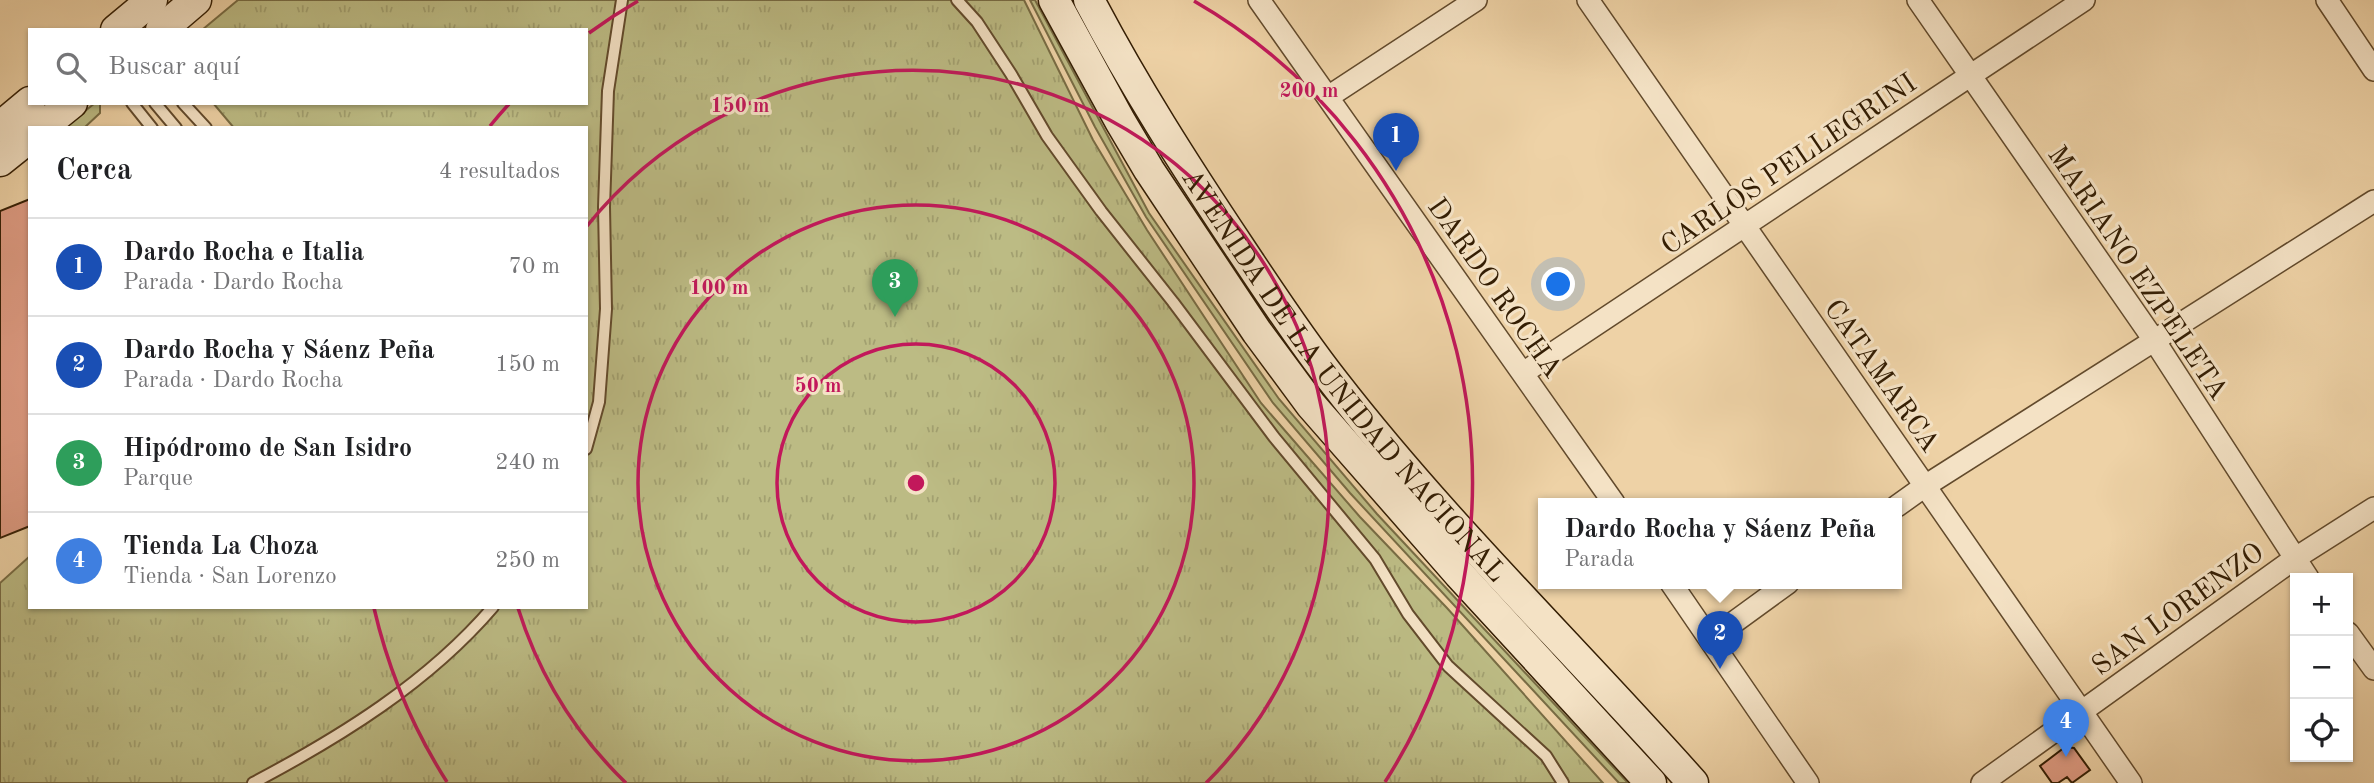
<!DOCTYPE html>
<html lang="es">
<meta charset="utf-8">
<style>
body{margin:0;font-family:"Old Standard TT",serif;background:#f6f6f6;color:#202124}
.controls{position:absolute;right:21px;bottom:21px;display:grid;overflow:hidden;border-radius:0px;box-shadow:0 2px 5px #0004}
.controls button{width:63px;height:63px;display:grid;place-items:center;padding:0;border:0;border-bottom:2px solid #e0e0e0;background:#fff;color:#202124;font:35px sans-serif}
.you{position:absolute;left:1559px;top:285px;width:24px;height:24px;margin:-18px;border:5px solid #fff;border-radius:50%;background:#1a73e8;box-shadow:0 0 0 10px #1a73e833}
.badge{display:grid;place-items:center;width:46px;height:46px;border-radius:50%;background:#0f766e;color:#fff;font-size:23px;font-weight:700}
.pin{position:absolute;translate:-50% -58px;filter:drop-shadow(0 2px 4px #0008)}
.pin::after{content:'';position:absolute;top:37px;width:24px;height:21px;background:inherit;clip-path:polygon(0 0,100% 0,50% 100%)}
.popup{position:absolute;left:1538px;top:498px;width:364px;height:91px;box-sizing:border-box;display:grid;place-content:center;border-radius:0px;background:#fff;filter:drop-shadow(0 2px 5px #0005);font-size:23px;white-space:nowrap;color:#757577}
.popup b{font-size:26px;color:#202124}
.popup::after{content:'';position:absolute;left:50%;top:100%;margin-left:-14px;border:14px solid transparent;border-top-color:#fff}
.list{margin:0;padding:0;list-style:none}
h2{display:flex;justify-content:space-between;align-items:center;height:91px;margin:0;padding:0 28px;font-size:30px}
h2 small{font-size:23px;font-weight:400;color:#757577}
.list li{display:grid;grid-template-columns:46px 1fr auto;gap:21px;align-items:center;box-sizing:border-box;height:98px;padding:0 28px;border-top:2px solid #e0e0e0}
.list b{display:block;font-size:26px;white-space:nowrap}
.list p{margin:0;font-size:23px;white-space:nowrap;color:#757577}
.list em{font-size:23px;font-style:normal;color:#757577}
.icon{flex:none;width:38px;height:38px;fill:none;stroke:currentColor;stroke-width:2;stroke-linecap:round;stroke-linejoin:round}
.map{position:relative;flex:none;width:2374px;height:783px;overflow:hidden}
.search{position:absolute;background:#fff;box-shadow:0 2px 5px #0004;left:28px;top:28px;width:560px;height:77px;display:flex;align-items:center;gap:18px;box-sizing:border-box;padding:0 24px;border-radius:0px;color:#757577;font-size:26px}
.panel{position:absolute;background:#fff;box-shadow:0 2px 5px #0004;left:28px;top:126px;width:560px;height:483px;border-radius:0px}
.map>svg:first-child{display:block}
.green{fill:#bcbb84;stroke:#786c44;stroke-width:2}
.park{fill:url(#park-tufts);stroke:#786c44;stroke-width:2}
.building{fill:#e09c84;stroke:#331d03;stroke-width:2}
.lines{fill:none;stroke-linecap:round;stroke-linejoin:round}
.service-casing{stroke:#624a2c;stroke-width:14}
.minor-casing{stroke:#624a2c;stroke-width:24}
.secondary-casing{stroke:#331d03;stroke-width:33}
.service{stroke:#f4e2c5;stroke-width:10}
.minor{stroke:#f4e2c5;stroke-width:21}
.secondary{stroke:#f4e2c5;stroke-width:30}
.ring{fill:none;stroke:#c2185b;stroke-width:3.5}
.labels{text-anchor:middle;stroke-width:6;stroke-linejoin:round;paint-order:stroke}
.street-label{font-size:28px;fill:#331d03;stroke:#f4e2c5}
.centre{fill:#c2185b;stroke:#f4e2c5;stroke-width:3.5}
.ring-label{font-size:21px;text-anchor:middle;font-weight:bold;fill:#c2185b;stroke:#f4e2c5;stroke-width:6;stroke-linejoin:round;paint-order:stroke}
</style>
<div class="map">
<svg width="2374" height="783" viewBox="0 0 2374 783">
<defs>
<pattern id="park-tufts" width="24" height="20" patternUnits="userSpaceOnUse" patternTransform="scale(1.75)"><rect width="24" height="20" fill="#bcbb84"/><path d="M3 7l-1-3M5 7V3M7 7l1-3M15 17l-1-3M17 17v-4M19 17l1-3" fill="none" stroke="#a2a070"/></pattern>
</defs>
<rect width="100%" height="100%" fill="#eed2a6"/>
<filter id="stains"><feTurbulence type="fractalNoise" baseFrequency=".00286" numOctaves="4"/><feColorMatrix values="0 0 0 0 .2 0 0 0 0 .09 0 0 0 0 .02 0 0 0 .5 -.17"/></filter>
<radialGradient id="worn" r=".72"><stop offset=".6" stop-color="#630" stop-opacity="0"/><stop offset="1" stop-color="#630" stop-opacity=".3"/></radialGradient>
<!-- green -->
<path class="green" d="M 1030,0 L 1035,0 L 1149,213 L 1279,399 L 1377,514 L 1628,783 L 1619,783 L 1350,493 L 1273,403 L 1146,217 L 1095,127 Z
M 95,103 L 100,103 L 100,113 L 84,128 L 64,128 Z"/>
<!-- park -->
<path class="park" d="M 238,0 L 1024,0 L 1093,140 L 1147,230 L 1261,403 L 1360,517 L 1447,608 L 1603,783 L 0,783 L 0,583 L 30,556 L 30,607 L 586,607 L 586,128 L 234,128 L 213,103 L 586,103 L 586,30 L 202,30 Z"/>
<!-- building -->
<path class="building" d="M 30,199 L 30,526 L 0,538 L 0,211 Z
M 2065,747 L 2074,748 L 2090,770 L 2072,783 L 2067,777 L 2058,783 L 2052,783 L 2040,766 Z"/>
<g class="lines">
<!-- service casing -->
<g class="service-casing">
<path id="service" d="M 957,0 L 977,22 L 1011,74 L 1047,136 L 1101,211 L 1173,302 L 1274,437 L 1375,559 L 1408,614 L 1448,666 L 1546,756 L 1563,783
M 132,103 L 152,128
M 155,103 L 176,128
M 183,103 L 206,128
M 586,449 L 599,402 L 606,309 L 604,207 L 608,91 L 622,0
M 253,783 C 340,737 428,683 493,607"/>
</g>
<!-- minor casing -->
<g class="minor-casing">
<path id="minor" d="M 1259,0 L 1614,503
M 1588,0 L 2131,783
M 1918,0 L 2154,340 L 2308,578
M 2327,0 L 2374,70
M 1328,97 L 1476,0
M 1523,373 L 2084,0
M 1897,506 L 1925,486 L 2374,201
M 1671,583 L 1808,783
M 2348,633 L 2374,669
M 1711,639 L 1788,583
M 1982,783 L 2294,559 L 2374,508"/>
</g>
<!-- secondary casing -->
<g class="secondary-casing">
<g id="secondary">
<path d="M 1054,0 L 1120,121 L 1149,170 L 1257,332 L 1311,405 L 1459,574 L 1651,783"/>
<path id="s1" d="M 1089,0 C 1134,86 1186,167 1240,248 C 1270,293 1300,339 1334,382 C 1444,524 1574,649 1693,783"/>
<path d="M 116,30 L 152,0"/>
<path d="M 161,30 L 196,0"/>
<path d="M 0,127 L 30,102"/>
<path d="M 41,128 L 72,103"/>
<path d="M 0,161 L 30,137"/>
</g>
</g>
<!-- service -->
<use href="#service" class="service"/>
<!-- minor -->
<use href="#minor" class="minor"/>
<!-- secondary -->
<use href="#secondary" class="secondary"/>
</g>
<!-- distance rings -->
<g class="ring">
<circle cx="916" cy="483" r="139"/>
<circle cx="916" cy="483" r="278"/>
<path d="M626 783A417 417 0 0 1 518 608M587 226A417 417 0 1 1 1206 783"/>
<path d="M447 782A556 556 0 0 1 374 608M490 126A556 556 0 0 1 509 104M589 33A556 556 0 0 1 638 1M1194 1A556 556 0 0 1 1385 782"/>
</g>
<g class="labels">
<!-- street labels -->
<g class="street-label">
<text transform="translate(1788 163) rotate(-34)" y="10">CARLOS PELLEGRINI</text>
<text transform="translate(2139 272) rotate(56)" y="10">MARIANO EZPELETA</text>
<text transform="translate(1496 287) rotate(55)" y="10">DARDO ROCHA</text>
<text dy="10" stroke="none"><textPath href="#s1" startOffset="455">AVENIDA DE LA UNIDAD NACIONAL</textPath></text>
<text transform="translate(1883 375) rotate(55)" y="10">CATAMARCA</text>
<text transform="translate(2177 608) rotate(-36)" y="10">SAN LORENZO</text>
</g>
</g>
<circle cx="916" cy="483" r="10" class="centre"/>
<g class="ring-label">
<text x="1309" y="97">200 m</text>
<text x="740" y="112">150 m</text>
<text x="719" y="294">100 m</text>
<text x="818" y="392">50 m</text>
</g>
<rect width="100%" height="100%" filter="url(#stains)"/>
<rect width="100%" height="100%" fill="url(#worn)"/>
</svg>
<div class="controls">
<button>+</button>
<button>−</button>
<button><svg class="icon" aria-label="locate" viewBox="0 0 24 24"><circle cx="12" cy="12" r="6"/><path d="M12 2v4M12 18v4M2 12h4M18 12h4"/></svg></button>
</div>
<div class="you"></div>
<div class="pin badge" style="left:1396px;top:171px;background:#1a4fb4">1</div>
<div class="pin badge" style="left:1720px;top:669px;background:#1a4fb4">2</div>
<div class="popup"><b>Dardo Rocha y Sáenz Peña</b>Parada</div>
<div class="pin badge" style="left:895px;top:317px;background:#2e9e5b">3</div>
<div class="pin badge" style="left:2066px;top:757px;background:#3f7fe0">4</div>
<div class="search"><svg class="icon" aria-label="search" viewBox="0 0 24 24"><circle cx="10" cy="10" r="6"/><path d="M15 15l6 6"/></svg>Buscar aquí</div>
<section class="panel">
<h2>Cerca<small>4 resultados</small></h2>
<ul class="list">
<li><span class="badge" style="background:#1a4fb4">1</span><div><b>Dardo Rocha e Italia</b><p>Parada · Dardo Rocha</p></div><em>70 m</em></li>
<li><span class="badge" style="background:#1a4fb4">2</span><div><b>Dardo Rocha y Sáenz Peña</b><p>Parada · Dardo Rocha</p></div><em>150 m</em></li>
<li><span class="badge" style="background:#2e9e5b">3</span><div><b>Hipódromo de San Isidro</b><p>Parque</p></div><em>240 m</em></li>
<li><span class="badge" style="background:#3f7fe0">4</span><div><b>Tienda La Choza</b><p>Tienda · San Lorenzo</p></div><em>250 m</em></li>
</ul>
</section>
</div>
